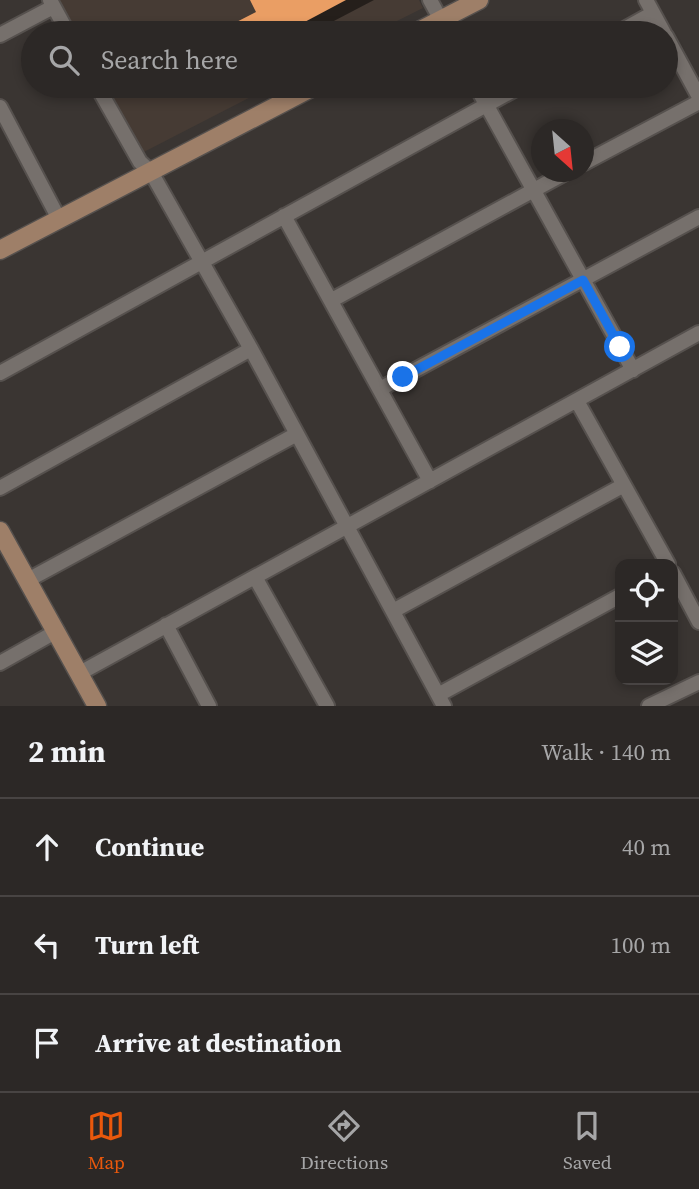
<!DOCTYPE html>
<meta charset="utf-8">
<style>
body{margin:0;font-family:"Source Serif 4",serif;background:#383432;color:#f1f3f6}
.controls{position:absolute;right:21px;bottom:21px;display:grid;overflow:hidden;border-radius:14px;box-shadow:0 4px 10px #0003}
.controls button{width:63px;height:63px;display:grid;place-items:center;padding:0;border:0;border-bottom:2px solid #484443;background:#2c2826;color:#f1f3f6;font:35px sans-serif}
.compass{position:absolute;left:531px;top:119px;width:63px;height:63px;border-radius:50%;background:#2c2826;box-shadow:0 4px 10px #0003;rotate:153deg}
.stop{position:absolute;width:21px;height:21px;margin:-16px;border:5px solid #1a73e8;border-radius:50%;background:#fff}
.stop.end{background:#1a73e8;border-color:#fff;box-shadow:0 2px 7px #0008}
.list{margin:0;padding:0;list-style:none}
h2{display:flex;justify-content:space-between;align-items:center;height:91px;margin:0;padding:0 28px;font-size:30px}
h2 small{font-size:23px;font-weight:400;color:#a6a6a7}
.list li{display:grid;grid-template-columns:46px 1fr auto;gap:21px;align-items:center;box-sizing:border-box;height:98px;padding:0 28px;border-top:2px solid #484443}
.list b{display:block;font-size:26px;white-space:nowrap}
.list em{font-size:23px;font-style:normal;color:#a6a6a7}
.icon{flex:none;width:38px;height:38px;fill:none;stroke:currentColor;stroke-width:2;stroke-linecap:round;stroke-linejoin:round}
.map{position:relative;flex:none;width:699px;height:706px;overflow:hidden}
.search{position:absolute;background:#2c2826;box-shadow:0 4px 10px #0003;left:21px;right:21px;top:21px;height:77px;display:flex;align-items:center;gap:18px;box-sizing:border-box;padding:0 24px;border-radius:38px;color:#a6a6a7;font-size:26px}
.sheet{height:385px;background:#2c2826}
nav{display:flex;justify-content:space-around;align-items:center;box-sizing:border-box;height:98px;border-top:2px solid #484443;background:#2c2826;font-size:19px;color:#a6a6a7}
nav a{display:grid;justify-items:center;gap:4px}
nav .on{color:#ea580c}
.map>svg:first-child{display:block}
.built{fill:#463b34}
.shadow{fill:#0007}
.building{fill:#ea9e64}
.lines{fill:none;stroke-linecap:round;stroke-linejoin:round}
.street-casing{stroke:#56514e;stroke-width:18}
.secondary-casing{stroke:#56514e;stroke-width:21}
.street{stroke:#76706c;stroke-width:14}
.secondary{stroke:#9e7f68;stroke-width:18}
.route{stroke:#1a73e8;stroke-width:9}
</style>
<div class="map">
<svg width="699" height="706" viewBox="0 0 699 706">
<rect width="100%" height="100%" fill="#3a3532"/>
<!-- built -->
<path class="built" d="M 56,0 L 419,0 L 423,8 L 373,33 L 73,33 Z
M 101,86 L 272,86 L 138,155 Z"/>
<!-- shadow -->
<path class="shadow" d="M 252,0 L 374,0 L 311,33 L 219,33 L 258,13 Z"/>
<!-- building -->
<path class="building" d="M 250,0 L 346,0 L 284,33 L 215,33 L 256,12 Z"/>
<g class="lines">
<!-- street casing -->
<g class="street-casing">
<path id="street" d="M 50,0 L 68,33
M 430,0 L 448,33
M 646,0 L 664,33
M 617,33 L 653,13
M 0,35 L 53,7
M 666,36 L 699,97
M 97,86 L 140,162 L 151,172 L 251,349 L 444,706
M 476,86 L 633,370
M 0,107 L 59,219
M 584,163 L 699,102
M 284,216 L 430,481
M 332,300 L 567,172
M 0,373 L 521,86
M 380,389 L 699,217
M 577,401 L 668,564
M 0,488 L 251,349
M 673,573 L 699,622
M 255,577 L 327,706
M 28,580 L 297,434
M 393,611 L 624,485
M 166,625 L 209,706
M 0,663 L 57,631
M 80,673 L 699,333
M 438,695 L 620,596
M 649,706 L 699,682"/>
</g>
<!-- secondary casing -->
<g class="secondary-casing">
<path id="secondary" d="M 415,33 L 479,0
M 0,250 L 315,86
M 0,531 L 97,706"/>
</g>
<!-- street -->
<use href="#street" class="street"/>
<!-- secondary -->
<use href="#secondary" class="secondary"/>
</g>
<g class="lines">
<!-- route -->
<path class="route" d="M 403,377 L 583,280 L 620,347"/>
</g>
</svg>
<div class="controls">
<button><svg class="icon" aria-label="locate" viewBox="0 0 24 24"><circle cx="12" cy="12" r="6"/><path d="M12 2v4M12 18v4M2 12h4M18 12h4"/></svg></button>
<button><svg class="icon" aria-label="layers" viewBox="0 0 24 24"><path d="M12 4l9 5-9 5-9-5zM3 14l9 5 9-5"/></svg></button>
</div>
<svg class="compass" viewBox="-18 -18 36 36"><path d="M0-13l5 13h-10z" fill="#e53935"/><path d="M0 13l5-13h-10z" fill="#a6a6a7"/></svg>
<div class="stop" style="left:620px;top:347px"></div>
<div class="stop end" style="left:403px;top:377px"></div>
<div class="search"><svg class="icon" aria-label="search" viewBox="0 0 24 24"><circle cx="10" cy="10" r="6"/><path d="M15 15l6 6"/></svg>Search here</div>
</div>
<section class="sheet">
<h2>2 min<small>Walk · 140 m</small></h2>
<ul class="list">
<li><svg class="icon" aria-label="ahead" viewBox="0 0 24 24"><path d="M12 20V5M6 11l6-6 6 6"/></svg><div><b>Continue</b></div><em>40 m</em></li>
<li><svg class="icon" aria-label="left" viewBox="0 0 24 24"><path d="M17 20v-9H6M10 6l-5 5 5 5"/></svg><div><b>Turn left</b></div><em>100 m</em></li>
<li><svg class="icon" aria-label="arrive" viewBox="0 0 24 24"><path d="M6 21V4h12l-3 4 3 4H6"/></svg><div><b>Arrive at destination</b></div></li>
</ul>
</section>
<nav>
<a class="on"><svg class="icon" aria-label="map" viewBox="0 0 24 24"><path d="M3 6l6-2 6 2 6-2v14l-6 2-6-2-6 2zM9 4v14M15 6v14"/></svg>Map</a>
<a><svg class="icon" aria-label="directions" viewBox="0 0 24 24"><path d="M12 3l9 9-9 9-9-9zM9 14v-3h6M13 9l2 2-2 2"/></svg>Directions</a>
<a><svg class="icon" aria-label="saved" viewBox="0 0 24 24"><path d="M7 4h10v16l-5-4-5 4z"/></svg>Saved</a>
</nav>
